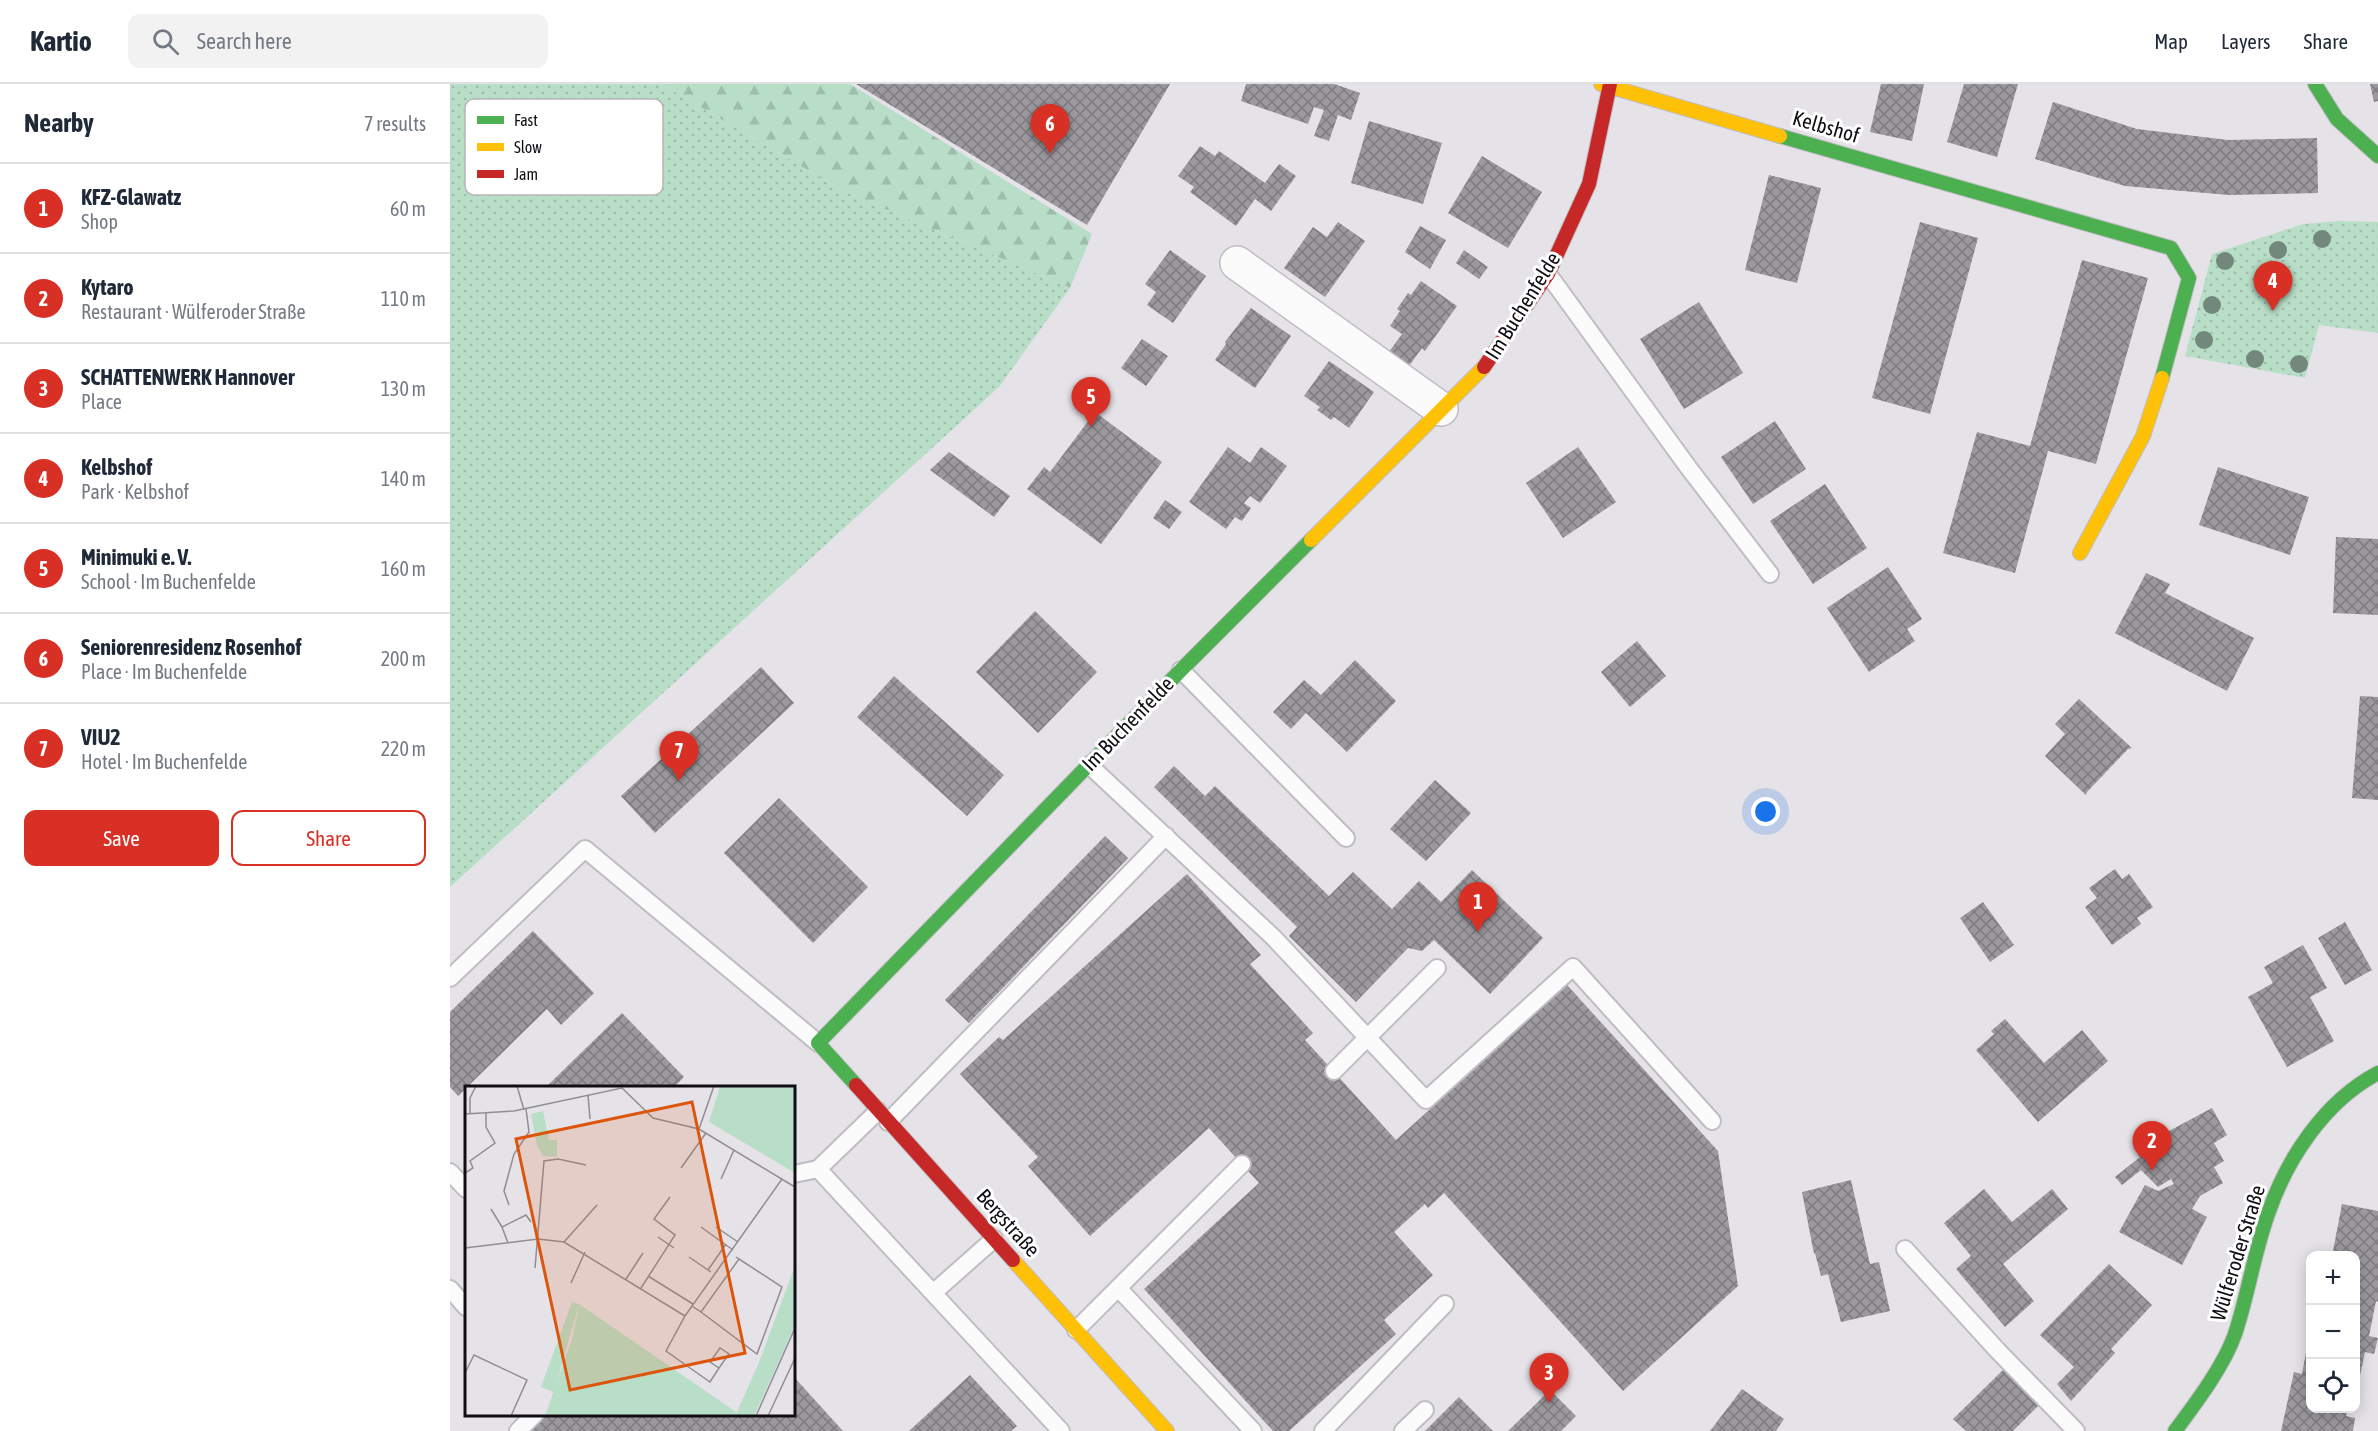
<!DOCTYPE html>
<meta charset="utf-8">
<style>
body{margin:0;font-family:"Asap Condensed",sans-serif;background:#f2f2f3;color:#1f2937}
.controls{position:absolute;right:18px;bottom:18px;display:grid;overflow:hidden;border-radius:12px;box-shadow:0 3px 15px #0003}
.controls button{width:54px;height:54px;display:grid;place-items:center;padding:0;border:0;border-bottom:2px solid #e0e1e3;background:#fff;color:#1f2937;font:30px sans-serif}
.you{position:absolute;left:1316px;top:728px;width:21px;height:21px;margin:-15px;border:4px solid #fff;border-radius:50%;background:#1a73e8;box-shadow:0 0 0 9px #1a73e833}
.badge{display:grid;place-items:center;width:39px;height:39px;border-radius:50%;background:#d93025;color:#fff;font-size:20px;font-weight:700}
.pin{position:absolute;translate:-50% -50px;filter:drop-shadow(0 2px 3px #0008)}
.pin::after{content:'';position:absolute;top:32px;width:21px;height:18px;background:inherit;clip-path:polygon(0 0,100% 0,50% 100%)}
.list{margin:0;padding:0;list-style:none}
h2{display:flex;justify-content:space-between;align-items:center;height:78px;margin:0;padding:0 24px;font-size:26px}
h2 small{font-size:20px;font-weight:400;color:#747a83}
.list li{display:grid;grid-template-columns:39px 1fr auto;gap:18px;align-items:center;box-sizing:border-box;height:90px;padding:0 24px;border-top:2px solid #e0e1e3}
.list b{display:block;font-size:22px;white-space:nowrap}
.list p{margin:0;font-size:20px;white-space:nowrap;color:#747a83}
.list em{font-size:20px;font-style:normal;color:#747a83}
.actions{display:flex;gap:12px;padding:18px 24px}
.actions a{flex:1;padding:14px 0;border:2px solid #d93025;border-radius:12px;text-align:center;font-size:21px;color:#d93025}
.actions .main{background:#d93025;color:#fff}
.icon{flex:none;width:33px;height:33px;fill:none;stroke:currentColor;stroke-width:2;stroke-linecap:round;stroke-linejoin:round}
.map{position:relative;flex:none;width:1928px;height:1347px;overflow:hidden}
header{display:flex;align-items:center;gap:36px;box-sizing:border-box;height:84px;padding:0 30px;background:#fff;border-bottom:2px solid #e0e1e3}
header strong{font-size:28px}
nav{display:flex;gap:33px;margin-inline-start:auto;font-size:21px}
.search{width:420px;height:54px;background:#f2f2f3;display:flex;align-items:center;gap:15px;box-sizing:border-box;padding:0 21px;border-radius:12px;color:#747a83;font-size:22px}
main{display:flex}
aside{flex:1;background:#fff}
.map>svg:first-child{display:block}
.forest{fill:url(#forest-firs)}
.park{fill:url(#park-dots)}
.building{fill:url(#building-cross-hatch)}
.lines{fill:none;stroke-linecap:round;stroke-linejoin:round}
.lane-casing{stroke:#c0bdc2;stroke-width:20}
.street-casing{stroke:#c0bdc2;stroke-width:36}
.fast-casing{stroke:#c0bdc2;stroke-width:16}
.slow-casing{stroke:#c0bdc2;stroke-width:16}
.jam-casing{stroke:#c0bdc2;stroke-width:16}
.lane{stroke:#fbfbfc;stroke-width:16}
.street{stroke:#fbfbfc;stroke-width:33}
.fast{stroke:#4caf50;stroke-width:14}
.slow{stroke:#ffc107;stroke-width:14}
.jam{stroke:#c62828;stroke-width:14}
.tree{fill:#73887d}
.labels{text-anchor:middle;stroke-width:6;stroke-linejoin:round;paint-order:stroke}
.street-label{font-size:21px;fill:#100e13;stroke:#fff}
.inset-road{fill:none;stroke:#908d93;stroke-width:1.5}
.view{fill:#dd550c;fill-opacity:0.15;stroke:#dd550c;stroke-width:3}
.inset-edge{fill:none;stroke:#100e13;stroke-width:3}
.key{fill:#fff;stroke:#b7b7b8;stroke-width:1.5}
.key-label{font-size:16px;fill:#100e13}
</style>
<header>
<strong>Kartio</strong>
<div class="search"><svg class="icon" aria-label="search" viewBox="0 0 24 24"><circle cx="10" cy="10" r="6"/><path d="M15 15l6 6"/></svg>Search here</div>
<nav><a>Map</a><a>Layers</a><a>Share</a></nav>
</header>
<main>
<aside>
<h2>Nearby<small>7 results</small></h2>
<ul class="list">
<li><span class="badge">1</span><div><b>KFZ-Glawatz</b><p>Shop</p></div><em>60 m</em></li>
<li><span class="badge">2</span><div><b>Kytaro</b><p>Restaurant · Wülferoder Straße</p></div><em>110 m</em></li>
<li><span class="badge">3</span><div><b>SCHATTENWERK Hannover</b><p>Place</p></div><em>130 m</em></li>
<li><span class="badge">4</span><div><b>Kelbshof</b><p>Park · Kelbshof</p></div><em>140 m</em></li>
<li><span class="badge">5</span><div><b>Minimuki e. V.</b><p>School · Im Buchenfelde</p></div><em>160 m</em></li>
<li><span class="badge">6</span><div><b>Seniorenresidenz Rosenhof</b><p>Place · Im Buchenfelde</p></div><em>200 m</em></li>
<li><span class="badge">7</span><div><b>VIU2</b><p>Hotel · Im Buchenfelde</p></div><em>220 m</em></li>
</ul>
<div class="actions"><a class="main">Save</a><a>Share</a></div>
</aside>
<div class="map">
<svg width="1928" height="1347" viewBox="0 0 1928 1347">
<defs>
<pattern id="forest-firs" width="22" height="20" patternUnits="userSpaceOnUse" patternTransform="scale(1.5)"><rect width="22" height="20" fill="#b8dec7"/><path d="M5 1l3.5 6h-7zM16 11l3.5 6h-7z" fill="#9dbdaa"/></pattern>
<pattern id="park-dots" width="8" height="8" patternUnits="userSpaceOnUse" patternTransform="scale(1.5)"><rect width="8" height="8" fill="#b8dec7"/><path d="M2 2h.1M6 6h.1" fill="none" stroke="#9dbdaa" stroke-width="1.8" stroke-linecap="round"/></pattern>
<pattern id="building-cross-hatch" width="8" height="8" patternUnits="userSpaceOnUse" patternTransform="scale(1.5)"><rect width="8" height="8" fill="#9c999e"/><path d="M0 0l8 8M0 8l8-8" fill="none" stroke="#7e7b80"/></pattern>
</defs>
<rect width="100%" height="100%" fill="#e5e2e8"/>
<!-- forest -->
<path class="forest" d="M 211,0 L 400,0 L 642,150 L 620,204 L 395,108 Z"/>
<!-- park -->
<path class="park" d="M 0,0 L 211,0 L 395,108 L 620,204 L 549,303 L 0,803 Z
M 1890,137 L 1928,138 L 1928,249 L 1869,241 L 1855,294 L 1735,272 L 1762,170 L 1853,140 Z"/>
<!-- building -->
<path class="building" d="M 406,0 L 720,0 L 637,141 Z
M 796,0 L 884,0 L 910,9 L 901,36 L 888,31 L 879,57 L 864,52 L 874,26 L 864,23 L 858,40 L 791,17 Z
M 1431,0 L 1474,0 L 1462,57 L 1420,48 Z
M 1514,0 L 1568,0 L 1547,73 L 1497,58 Z
M 1920,0 L 1928,0 L 1928,17 L 1924,18 Z
M 1603,18 L 1687,45 L 1778,56 L 1867,54 L 1868,109 L 1779,111 L 1675,102 L 1585,75 Z
M 919,37 L 992,59 L 973,120 L 901,99 Z
M 750,62 L 765,72 L 769,67 L 815,99 L 829,80 L 846,92 L 821,127 L 805,115 L 786,142 L 740,108 L 744,103 L 728,92 Z
M 1032,72 L 1092,108 L 1058,164 L 998,129 Z
M 1319,91 L 1371,104 L 1347,199 L 1295,186 Z
M 888,138 L 915,157 L 875,213 L 834,184 L 863,143 L 877,153 Z
M 1470,138 L 1528,154 L 1480,330 L 1422,314 Z
M 970,142 L 996,156 L 980,185 L 955,168 Z
M 720,166 L 756,192 L 723,239 L 697,221 L 706,208 L 695,200 Z
M 1014,166 L 1038,183 L 1029,195 L 1006,179 Z
M 1632,176 L 1698,194 L 1646,380 L 1598,367 L 1565,489 L 1493,469 L 1527,348 L 1580,362 Z
M 971,197 L 1007,222 L 975,267 L 972,264 L 956,286 L 936,272 L 952,250 L 940,242 L 950,227 L 947,225 L 958,209 L 961,211 Z
M 1249,218 L 1293,289 L 1234,325 L 1190,255 Z
M 801,224 L 841,252 L 805,304 L 765,276 L 776,260 L 775,258 Z
M 692,255 L 718,272 L 696,302 L 671,284 Z
M 879,277 L 924,308 L 899,344 L 884,333 L 881,336 L 867,326 L 870,323 L 854,312 Z
M 645,328 L 712,378 L 651,460 L 577,405 L 594,383 L 600,388 Z
M 1325,337 L 1356,385 L 1303,420 L 1271,373 Z
M 778,363 L 800,379 L 811,363 L 837,382 L 810,419 L 800,412 L 794,419 L 801,424 L 792,437 L 785,433 L 776,445 L 739,418 Z
M 1128,363 L 1166,418 L 1113,454 L 1076,399 Z
M 499,368 L 560,412 L 544,433 L 480,386 Z
M 1768,383 L 1859,413 L 1840,471 L 1749,441 Z
M 1375,400 L 1417,464 L 1363,500 L 1320,437 Z
M 715,416 L 732,428 L 719,445 L 703,434 Z
M 1886,453 L 1928,455 L 1928,531 L 1883,529 Z
M 1438,483 L 1472,535 L 1457,545 L 1465,557 L 1419,588 L 1377,524 Z
M 1696,489 L 1720,500 L 1715,509 L 1804,554 L 1777,607 L 1665,549 Z
M 585,527 L 647,588 L 588,649 L 526,588 Z
M 1187,557 L 1216,592 L 1180,623 L 1151,588 Z
M 905,576 L 946,617 L 897,668 L 856,629 L 841,645 L 823,628 L 854,596 L 871,611 Z
M 311,583 L 344,619 L 205,749 L 171,712 Z
M 444,592 L 554,691 L 517,732 L 407,633 Z
M 1910,612 L 1928,613 L 1928,716 L 1902,714 Z
M 1629,615 L 1682,664 L 1678,665 L 1637,708 L 1636,711 L 1595,672 L 1615,650 L 1605,640 Z
M 724,682 L 755,712 L 765,702 L 879,812 L 903,788 L 942,825 L 969,797 L 991,818 L 1022,786 L 1093,854 L 1040,910 L 984,856 L 972,867 L 958,864 L 906,918 L 839,852 L 847,843 L 704,703 Z
M 985,696 L 1021,729 L 976,777 L 940,745 Z
M 329,714 L 418,803 L 363,859 L 274,769 Z
M 655,752 L 678,774 L 519,939 L 495,916 Z
M 1665,785 L 1672,795 L 1679,790 L 1703,823 L 1687,834 L 1691,840 L 1662,861 L 1635,823 L 1647,814 L 1639,804 Z
M 737,790 L 811,871 L 800,880 L 863,949 L 855,956 L 946,1056 L 1117,901 L 1268,1067 L 1288,1202 L 1173,1307 L 994,1109 L 978,1124 L 975,1120 L 944,1148 L 983,1191 L 934,1236 L 946,1250 L 839,1347 L 823,1347 L 694,1205 L 809,1099 L 759,1044 L 640,1152 L 578,1082 L 588,1073 L 510,990 L 549,953 L 553,956 Z
M 1533,818 L 1564,861 L 1540,878 L 1510,834 Z
M 1895,838 L 1922,886 L 1895,901 L 1868,854 Z
M 83,847 L 144,909 L 111,941 L 97,925 L 8,1012 L 0,1003 L 0,928 Z
M 1853,861 L 1877,904 L 1860,913 L 1884,957 L 1837,983 L 1798,913 L 1823,899 L 1814,883 Z
M 172,929 L 234,993 L 223,1004 L 95,1004 Z
M 1555,935 L 1594,979 L 1632,946 L 1658,977 L 1588,1038 L 1526,966 L 1544,950 L 1541,947 Z
M 1762,1024 L 1777,1051 L 1764,1059 L 1774,1077 L 1764,1083 L 1773,1099 L 1750,1112 L 1742,1125 L 1757,1133 L 1732,1181 L 1669,1148 L 1695,1101 L 1708,1107 L 1724,1100 L 1721,1095 L 1708,1103 L 1691,1086 L 1672,1101 L 1665,1093 L 1690,1073 L 1688,1071 L 1719,1047 Z
M 1401,1096 L 1420,1180 L 1429,1178 L 1440,1227 L 1391,1238 L 1378,1190 L 1371,1192 L 1365,1169 L 1364,1170 L 1352,1108 Z
M 1534,1105 L 1562,1138 L 1602,1105 L 1618,1125 L 1553,1180 L 1584,1217 L 1555,1243 L 1506,1185 L 1521,1172 L 1494,1139 Z
M 1892,1120 L 1928,1127 L 1928,1218 L 1926,1217 L 1919,1252 L 1928,1254 L 1924,1270 L 1915,1268 L 1908,1301 L 1906,1301 L 1906,1172 L 1882,1172 Z
M 1659,1180 L 1702,1221 L 1661,1265 L 1665,1269 L 1621,1317 L 1607,1300 L 1624,1283 L 1590,1251 Z
M 1859,1252 L 1860,1324 L 1898,1324 L 1896,1332 L 1905,1334 L 1903,1347 L 1831,1347 L 1844,1288 L 1852,1290 Z
M 1555,1284 L 1589,1321 L 1563,1347 L 1516,1347 L 1503,1335 Z
M 520,1291 L 567,1342 L 561,1347 L 459,1347 Z
M 344,1293 L 393,1347 L 77,1347 L 95,1330 L 344,1330 Z
M 1292,1305 L 1334,1335 L 1326,1347 L 1260,1347 Z
M 1100,1306 L 1126,1332 L 1111,1347 L 1058,1347 Z
M 1009,1313 L 1043,1347 L 975,1347 Z"/>
<g class="lines">
<!-- lane casing -->
<g class="lane-casing">
<path id="lane" d="M 1098,190 L 1238,383 L 1320,490
M 731,586 L 896,754
M 639,681 L 824,854 L 976,1016 L 1123,883 L 1262,1037
M 0,894 L 135,765 L 368,959
M 884,987 L 987,884
M 428,1027 L 368,1085 L 611,1347
M 438,1038 L 716,752
M 0,1088 L 16,1105
M 344,1090 L 368,1085
M 1455,1165 L 1548,1267 L 1626,1347
M 668,1204 L 803,1347
M 0,1205 L 16,1223
M 483,1209 L 544,1155
M 626,1246 L 792,1080
M 68,1347 L 85,1330
M 873,1347 L 995,1220
M 953,1347 L 975,1326"/>
</g>
<!-- street casing -->
<g class="street-casing">
<path id="street" d="M 787,179 L 991,325"/>
</g>
<!-- fast casing -->
<g class="fast-casing">
<path id="fast" d="M 1865,0 L 1887,35 L 1928,72
M 1330,52 L 1721,164 L 1739,194 L 1712,294
M 406,1001 L 368,959 L 731,586 L 861,456
M 1725,1347 C 1745,1320 1774,1282 1785,1250 C 1798,1211 1804,1169 1818,1130 C 1837,1074 1875,1017 1928,989"/>
</g>
<!-- slow casing -->
<g class="slow-casing">
<path id="slow" d="M 1151,0 L 1330,52
M 861,456 L 1034,283
M 1630,469 L 1693,352 L 1712,294
M 563,1176 L 717,1347"/>
</g>
<!-- jam casing -->
<g class="jam-casing">
<path id="jam" d="M 1034,283 L 1098,190 L 1139,100 L 1160,0
M 406,1001 L 563,1176"/>
</g>
<!-- lane -->
<use href="#lane" class="lane"/>
<!-- street -->
<use href="#street" class="street"/>
<!-- fast -->
<use href="#fast" class="fast"/>
<!-- slow -->
<use href="#slow" class="slow"/>
<!-- jam -->
<use href="#jam" class="jam"/>
</g>
<!-- trees -->
<g class="tree">
<circle cx="1872" cy="155" r="9"/>
<circle cx="1828" cy="166" r="9"/>
<circle cx="1775" cy="177" r="9"/>
<circle cx="1762" cy="221" r="9"/>
<circle cx="1754" cy="256" r="9"/>
<circle cx="1805" cy="275" r="9"/>
<circle cx="1849" cy="280" r="9"/>
</g>
<g class="labels">
<!-- street labels -->
<g class="street-label">
<text transform="translate(1376 43) rotate(16)" y="7">Kelbshof</text>
<text transform="translate(1073 222) rotate(-58)" y="7">Im Buchenfelde</text>
<text transform="translate(678 640) rotate(-46)" y="7">Im Buchenfelde</text>
<text transform="translate(558 1139) rotate(48)" y="7">Bergstraße</text>
<text transform="translate(1788 1169) rotate(-73)" y="7">Wülferoder Straße</text>
</g>
</g>
<!-- overview -->
<g transform="translate(15 1002)">
<rect width="330" height="330" fill="#e5e2e8"/>
<path d="M 330,180 L 330,239 L 289,330 L 270,330 L 293,279 Z" fill="#b8dec7"/>
<path d="M 107,216 L 114,218 L 89,306 L 76,301 Z" fill="#b8dec7"/>
<path d="M 78,25 L 84,54 L 92,54 L 92,71 L 78,70 L 72,59 L 66,28 ZM 114,218 L 271,326 L 270,330 L 80,330 L 108,250 Z" fill="#b8dec7"/>
<path d="M 255,0 L 330,0 L 330,87 L 244,36 Z" fill="#b8dec7"/>
<path class="inset-road" d="M 52,0 L 59,24M 123,9 L 125,33M 5,27 L 5,12 L 11,0M 0,28 L 49,25 L 157,2 L 188,32 L 234,43 L 330,101M 234,43 L 249,0M 216,82 L 241,47M 0,87 L 8,82 L 5,75 L 30,57 L 21,41 L 21,26M 256,93 L 269,64M 44,119 L 39,105 L 49,68 L 64,46 L 61,23M 26,123 L 37,141M 236,141 L 268,164M 251,141 L 273,156M 193,151 L 209,162M 99,156 L 132,119M 43,157 L 37,141 L 61,129 L 66,136M 0,162 L 73,153 L 99,156 L 220,230M 224,171 L 246,186M 70,182 L 79,75 L 93,73 L 121,79M 243,184 L 261,158M 183,190 L 228,218M 161,193 L 178,167M 106,197 L 120,166M 176,202 L 210,149 L 189,133 L 205,111M 227,220 L 236,226 L 274,173 L 271,171M 236,226 L 292,268 L 317,201 L 274,173M 254,282 L 245,276 L 255,262 L 264,268 L 254,282 L 245,296 L 201,265 L 220,230 L 317,93M 0,287 L 9,269 L 62,294 L 46,330M 291,330 L 330,242M 303,330 L 330,272"/>
<path class="view" d="M 227,16 L 280,267 L 105,304 L 51,53 Z"/>
<rect width="330" height="330" class="inset-edge"/>
</g>
<!-- legend -->
<rect x="15" y="15" width="198" height="96" rx="9" class="key"/>
<rect x="27" y="32" width="27" height="8" fill="#4caf50"/>
<rect x="27" y="59" width="27" height="8" fill="#ffc107"/>
<rect x="27" y="86" width="27" height="8" fill="#c62828"/>
<g class="key-label">
<text x="64" y="42">Fast</text>
<text x="64" y="69">Slow</text>
<text x="64" y="96">Jam</text>
</g>
</svg>
<div class="controls">
<button>+</button>
<button>−</button>
<button><svg class="icon" aria-label="locate" viewBox="0 0 24 24"><circle cx="12" cy="12" r="6"/><path d="M12 2v4M12 18v4M2 12h4M18 12h4"/></svg></button>
</div>
<div class="you"></div>
<div class="pin badge" style="left:1028px;top:848px">1</div>
<div class="pin badge" style="left:1702px;top:1087px">2</div>
<div class="pin badge" style="left:1099px;top:1319px">3</div>
<div class="pin badge" style="left:1823px;top:227px">4</div>
<div class="pin badge" style="left:641px;top:343px">5</div>
<div class="pin badge" style="left:600px;top:70px">6</div>
<div class="pin badge" style="left:229px;top:697px">7</div>
</div>
</main>
